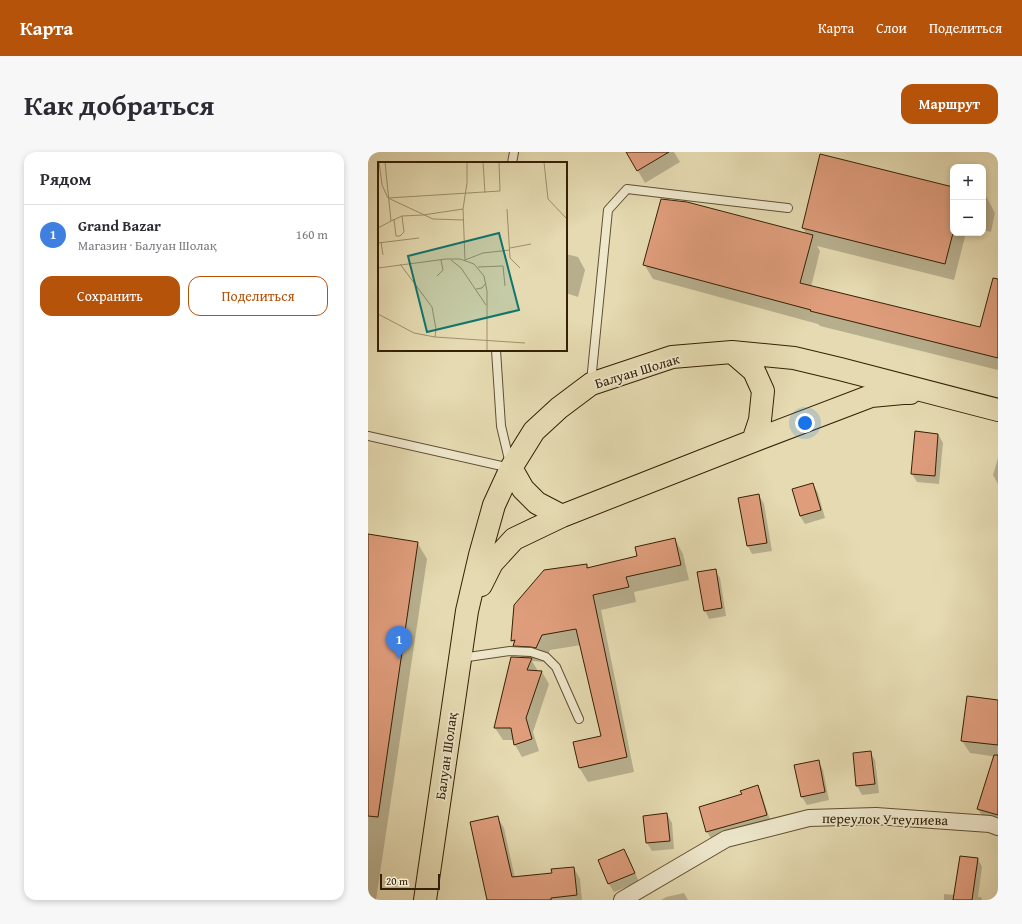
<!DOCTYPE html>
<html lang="ru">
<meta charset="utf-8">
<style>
body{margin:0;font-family:"Gentium Book Plus",serif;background:#f7f7f7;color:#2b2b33}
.controls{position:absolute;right:12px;top:12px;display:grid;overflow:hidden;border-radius:8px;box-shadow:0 2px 6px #0003}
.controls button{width:36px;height:36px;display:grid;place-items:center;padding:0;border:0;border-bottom:1px solid #e1e1e2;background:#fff;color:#2b2b33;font:20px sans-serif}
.scale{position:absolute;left:12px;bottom:10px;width:60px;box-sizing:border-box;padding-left:4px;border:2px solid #352105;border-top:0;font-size:11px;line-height:14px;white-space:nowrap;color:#352105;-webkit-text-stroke:3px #eee7cc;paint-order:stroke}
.you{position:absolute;left:437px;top:271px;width:14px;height:14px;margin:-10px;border:3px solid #fff;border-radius:50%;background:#1a73e8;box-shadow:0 0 0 6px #1a73e833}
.badge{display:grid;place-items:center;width:26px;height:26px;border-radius:50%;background:#b45309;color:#fff;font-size:13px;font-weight:700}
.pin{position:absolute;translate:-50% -33px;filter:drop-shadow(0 1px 2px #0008)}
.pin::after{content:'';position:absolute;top:21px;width:14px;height:12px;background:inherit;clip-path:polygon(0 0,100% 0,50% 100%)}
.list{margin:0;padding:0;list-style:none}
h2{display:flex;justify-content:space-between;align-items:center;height:52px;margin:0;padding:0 16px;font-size:17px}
h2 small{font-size:13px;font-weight:400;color:#7c7c81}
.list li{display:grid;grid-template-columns:26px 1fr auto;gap:12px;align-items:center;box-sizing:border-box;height:60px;padding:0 16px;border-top:1px solid #e1e1e2}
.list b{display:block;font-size:15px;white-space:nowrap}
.list p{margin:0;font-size:13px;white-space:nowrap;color:#7c7c81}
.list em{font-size:13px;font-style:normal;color:#7c7c81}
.actions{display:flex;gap:8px;padding:12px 16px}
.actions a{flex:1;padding:9px 0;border:1px solid #b45309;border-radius:12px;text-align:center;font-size:14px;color:#b45309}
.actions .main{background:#b45309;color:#fff}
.map{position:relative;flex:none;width:630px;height:748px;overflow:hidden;border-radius:12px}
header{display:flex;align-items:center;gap:24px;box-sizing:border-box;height:56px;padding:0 20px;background:#b45309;color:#fff}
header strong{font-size:19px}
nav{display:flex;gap:22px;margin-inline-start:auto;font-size:14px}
.intro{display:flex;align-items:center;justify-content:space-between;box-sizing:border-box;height:96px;padding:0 24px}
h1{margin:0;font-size:28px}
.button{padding:10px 18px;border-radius:12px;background:#b45309;color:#fff;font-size:14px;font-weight:700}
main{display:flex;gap:24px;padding:0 24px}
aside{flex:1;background:#fff;border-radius:12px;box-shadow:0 2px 6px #0003}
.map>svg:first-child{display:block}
.shadow{fill:#0003}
.building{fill:#df9d7c;stroke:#352105}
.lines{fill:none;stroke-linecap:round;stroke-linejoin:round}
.lane-casing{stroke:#614f30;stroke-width:10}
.street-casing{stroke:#614f30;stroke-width:18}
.primary-casing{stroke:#352105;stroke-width:24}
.lane{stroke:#eee7cc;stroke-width:8}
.street{stroke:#eee7cc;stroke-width:16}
.primary{stroke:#e5dab1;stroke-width:22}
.labels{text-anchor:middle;stroke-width:3.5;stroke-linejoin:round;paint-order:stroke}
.street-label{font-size:14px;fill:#352105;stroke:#eee7cc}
.inset-road{fill:none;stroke:#9f906c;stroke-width:1}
.view{fill:#0f766e;fill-opacity:0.15;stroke:#0f766e;stroke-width:2}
.inset-edge{fill:none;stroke:#352105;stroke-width:2}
</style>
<header>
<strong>Карта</strong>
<nav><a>Карта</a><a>Слои</a><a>Поделиться</a></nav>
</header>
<div class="intro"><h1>Как добраться</h1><a class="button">Маршрут</a></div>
<main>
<aside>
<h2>Рядом<small></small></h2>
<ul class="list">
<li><span class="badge" style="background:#3f7fe0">1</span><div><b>Grand Bazar</b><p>Магазин · Балуан Шолақ</p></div><em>160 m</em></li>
</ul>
<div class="actions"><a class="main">Сохранить</a><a>Поделиться</a></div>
</aside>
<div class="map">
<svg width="630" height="748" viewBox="0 0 630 748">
<rect width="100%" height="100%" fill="#e5dab1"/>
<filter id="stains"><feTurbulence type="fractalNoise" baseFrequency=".005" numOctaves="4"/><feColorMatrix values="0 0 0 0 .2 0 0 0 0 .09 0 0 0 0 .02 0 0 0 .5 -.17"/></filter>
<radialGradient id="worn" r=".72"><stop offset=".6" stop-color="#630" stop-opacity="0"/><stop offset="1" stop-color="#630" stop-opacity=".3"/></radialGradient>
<!-- shadow -->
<path class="shadow" d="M 259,0 L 306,0 L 312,10 L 277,31 Z
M 453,3 L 585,36 L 585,81 L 598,81 L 586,128 L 449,94 L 452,99 L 443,135 L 612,177 L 630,149 L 630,218 L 452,174 L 450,172 L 285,127 L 276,112 L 439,83 L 435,76 Z
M 615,44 L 618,44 L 627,61 L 623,80 L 615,78 Z
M 198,102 L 210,105 L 217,118 L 210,145 L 198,141 Z
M 570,282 L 575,291 L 571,332 L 549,330 L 544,322 Z
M 630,306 L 630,332 L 625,323 Z
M 445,332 L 450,341 L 457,366 L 437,372 L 432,364 Z
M 391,343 L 396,352 L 404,399 L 384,402 L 380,394 L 371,347 Z
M 0,383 L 49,390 L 59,407 L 8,748 L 0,748 Z
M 307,387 L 315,402 L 321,428 L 266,440 L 268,450 L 233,458 L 266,620 L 220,630 L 211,615 L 234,585 L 213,493 L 182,498 L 177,510 L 164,509 L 170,519 L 174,520 L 181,532 L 165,580 L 171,599 L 154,605 L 147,593 L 146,588 L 135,588 L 127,576 L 154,506 L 144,488 L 218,413 L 220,416 L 270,405 Z
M 347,418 L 352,426 L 358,464 L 341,467 L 337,458 Z
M 630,549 L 630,605 L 602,601 L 594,589 Z
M 502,600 L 507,608 L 511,641 L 494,643 L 489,634 L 486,602 Z
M 451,610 L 455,618 L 461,648 L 439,653 L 434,645 Z
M 389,634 L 394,643 L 403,671 L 344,688 L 339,680 L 332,655 L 375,643 Z
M 630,635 L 630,670 L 615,665 L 610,657 Z
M 299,662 L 304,671 L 306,697 L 284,699 L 279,691 Z
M 129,665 L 136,676 L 147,726 L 185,722 L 206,716 L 212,727 L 214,748 L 120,748 Z
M 256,698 L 261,706 L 271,730 L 246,740 L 241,732 L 232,708 Z
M 610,707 L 614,715 L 610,745 L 613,745 L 614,748 L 576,748 L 576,742 L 587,743 Z
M 316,741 L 320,748 L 293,748 L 298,745 Z"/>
<!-- building -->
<path class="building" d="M 258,0 L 301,0 L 269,19 Z
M 452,2 L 585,35 L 585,81 L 577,112 L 434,76 Z
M 293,47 L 319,50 L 445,83 L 432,131 L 612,175 L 625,126 L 630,127 L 630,206 L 442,159 L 443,158 L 275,113 Z
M 547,279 L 570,282 L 567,324 L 543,322 Z
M 445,331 L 453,358 L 432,364 L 424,337 Z
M 391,342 L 399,391 L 379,394 L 370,346 Z
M 0,382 L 50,390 L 10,665 L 0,664 Z
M 307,386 L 313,413 L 258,425 L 261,435 L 225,443 L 259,605 L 211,616 L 205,590 L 233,584 L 208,477 L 174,483 L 168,496 L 163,495 L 145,494 L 147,488 L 143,489 L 146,453 L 176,418 L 219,412 L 219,416 L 269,404 L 267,395 Z
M 348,417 L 354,456 L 336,459 L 329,420 Z
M 143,505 L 164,506 L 159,518 L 174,519 L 158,566 L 164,587 L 146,593 L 143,576 L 126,576 Z
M 599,544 L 630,548 L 630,593 L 593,589 Z
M 503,599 L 507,632 L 488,634 L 485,601 Z
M 626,603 L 630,603 L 630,663 L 609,657 Z
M 451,608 L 457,640 L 433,645 L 426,613 Z
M 390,633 L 399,663 L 338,680 L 331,655 L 374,642 L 372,639 Z
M 299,661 L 302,689 L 278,691 L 275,664 Z
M 130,664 L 144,725 L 184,721 L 183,717 L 206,715 L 209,743 L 183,746 L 183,748 L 119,748 L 102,670 Z
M 256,697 L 267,721 L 240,732 L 230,708 Z
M 592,704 L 610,706 L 604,748 L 585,748 Z"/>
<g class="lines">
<!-- lane casing -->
<g class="lane-casing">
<path id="lane" d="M 144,11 L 146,0
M 223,230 L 240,58 L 259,37 L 420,56
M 0,284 L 143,316 L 133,274 L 128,198
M 93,506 L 142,499 L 163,500 L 178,505 L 188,515 L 211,567"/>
</g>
<!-- street casing -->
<g class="street-casing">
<path id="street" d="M 254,748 L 358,687 L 441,666 L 508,664 L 622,672 L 630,675"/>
</g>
<!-- primary casing -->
<g class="primary-casing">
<path id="primary" d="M 364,200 L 386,219 L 395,239 L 392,268 L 385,289
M 143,316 L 155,337 L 169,351 L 194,364
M 113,433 L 124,411 L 146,387 L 194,364 L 385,289 L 503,244 L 535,241 L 542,241
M 57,748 L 99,459 L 112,403 L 126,353 L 143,316 L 166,279 L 191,256 L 223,232 L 304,205 L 364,200 L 426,206 L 472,217 L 630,258"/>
</g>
<!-- lane -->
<use href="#lane" class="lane"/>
<!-- street -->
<use href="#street" class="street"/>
<!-- primary -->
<use href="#primary" class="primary"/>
</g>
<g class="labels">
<!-- street labels -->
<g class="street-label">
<text transform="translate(269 219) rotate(-17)" y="5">Балуан Шолак</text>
<text transform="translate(78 604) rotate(-82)" y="5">Балуан Шолақ</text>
<text transform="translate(517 667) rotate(1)" y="5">переулок Утеулиева</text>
</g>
</g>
<!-- overview -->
<g transform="translate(10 10)">
<rect width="189" height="189" fill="#e5dab1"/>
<path class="inset-road" d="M 1,0 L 4,23 L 10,36 L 55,57 L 86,58M 89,0 L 89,21 L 85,47 L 87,98 L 105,91 L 132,88M 105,0 L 107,31M 166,0 L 170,37 L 189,57M 10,36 L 122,29 L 121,0M 129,47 L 132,96 L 142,106M 16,57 L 18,74 L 22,74 L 26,70 L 24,54M 13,59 L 24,54 L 45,53 L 85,47M 0,66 L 13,59 L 7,0M 3,80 L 5,93M 0,81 L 41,76M 132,86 L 153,82M 73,98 L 83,106 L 108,143M 22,102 L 54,145 L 58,167 L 57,175M 100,105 L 125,104 L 127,124M 0,106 L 68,97 L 82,97 L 96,102 L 106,114 L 109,129 L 109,189M 59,114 L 65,108 L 63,98M 98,127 L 104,126 L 108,121M 0,152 L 36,171 L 57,175 L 147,181"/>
<path class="view" d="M 121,71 L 141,148 L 49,170 L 30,94 Z"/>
<rect width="189" height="189" class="inset-edge"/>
</g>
<rect width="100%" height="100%" filter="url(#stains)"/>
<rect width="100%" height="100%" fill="url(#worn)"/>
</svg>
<div class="controls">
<button>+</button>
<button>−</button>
</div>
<div class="scale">20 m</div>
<div class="you"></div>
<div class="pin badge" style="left:31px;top:507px;background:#3f7fe0">1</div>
</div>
</main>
